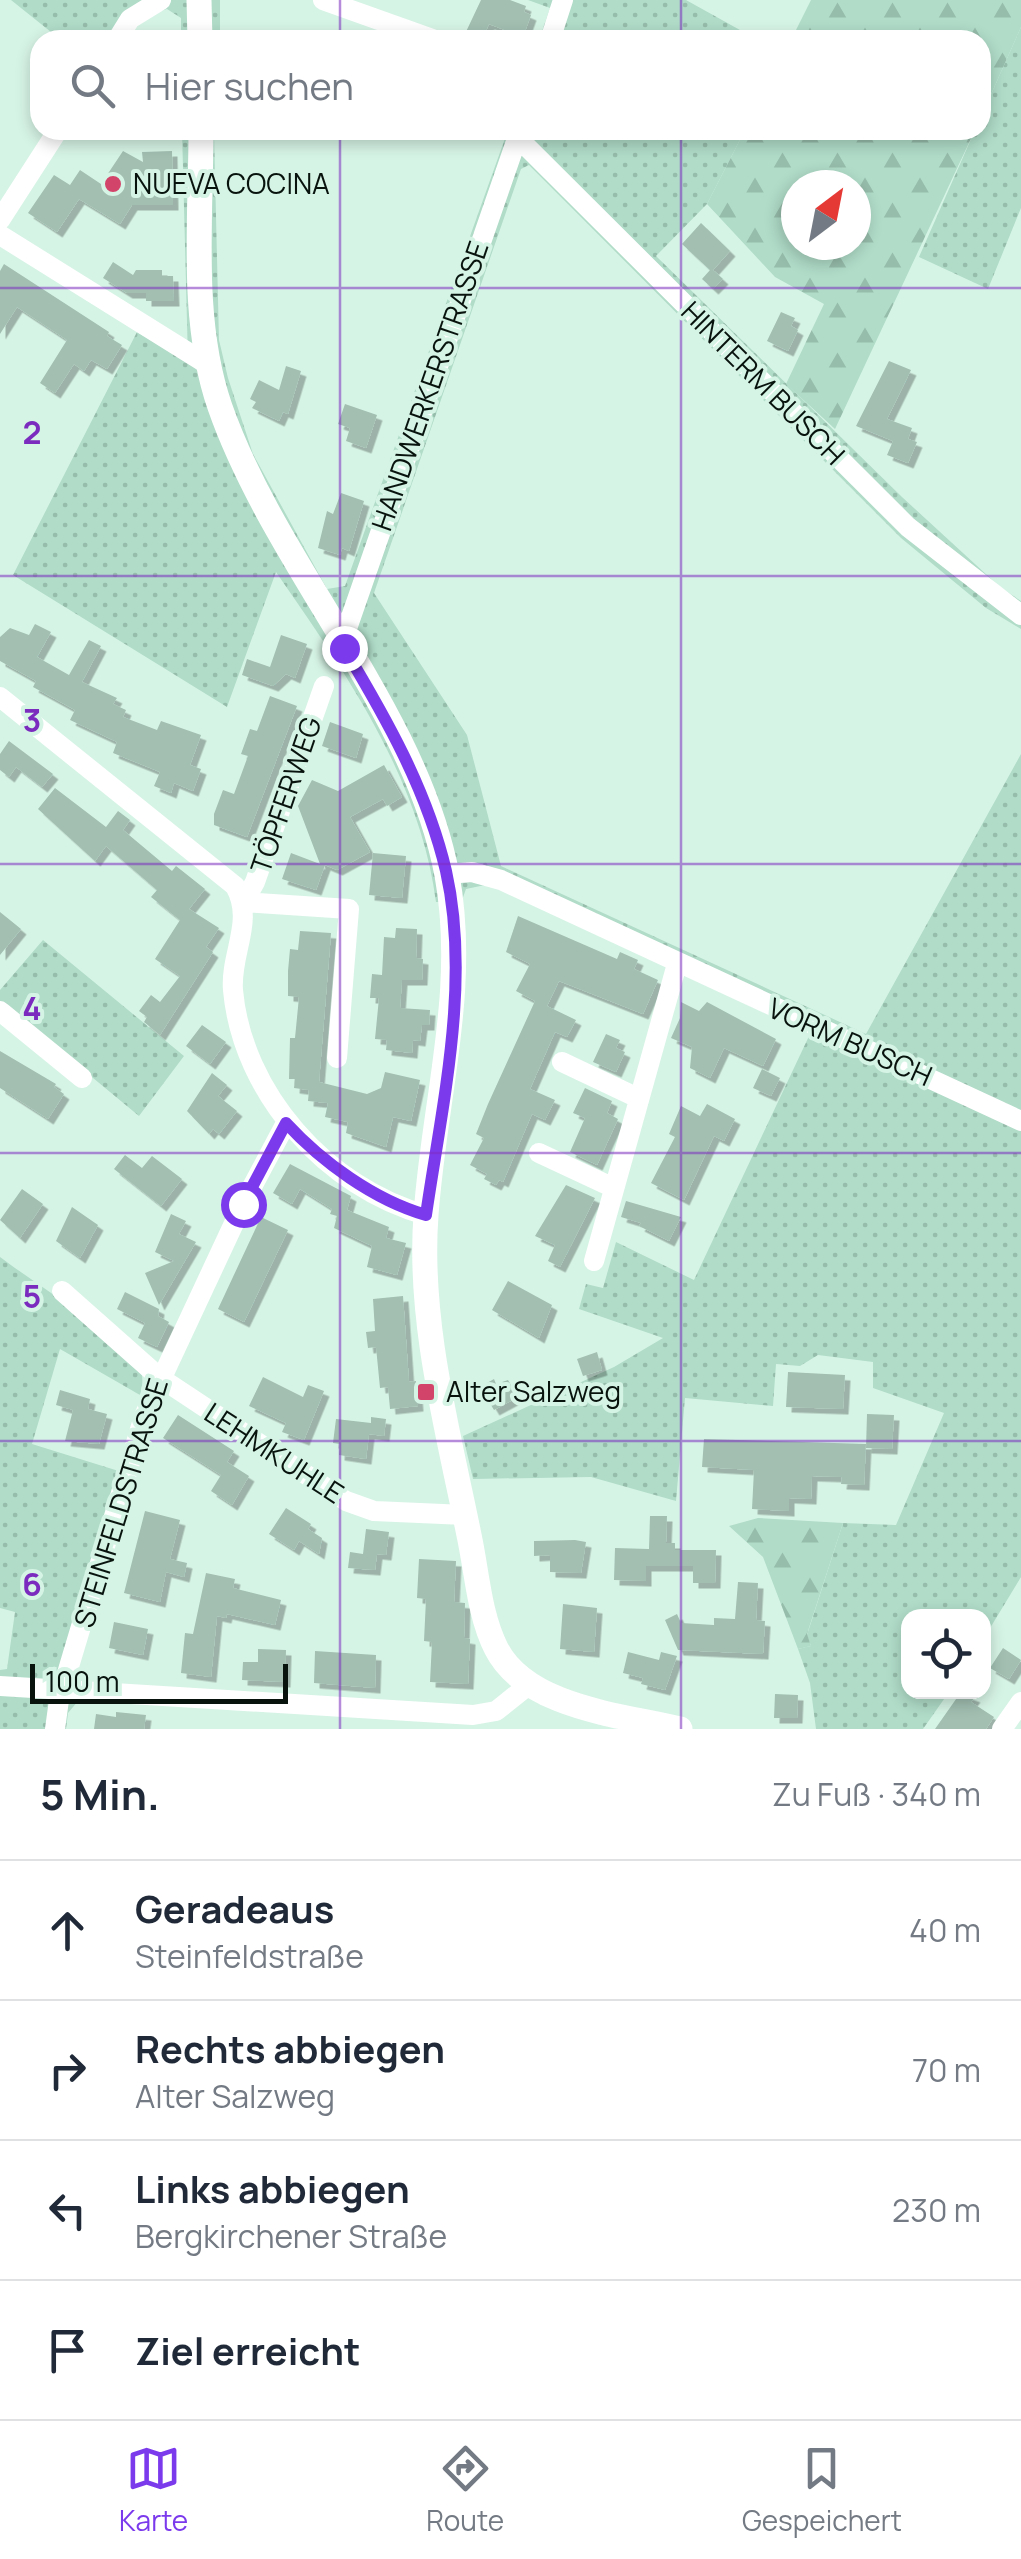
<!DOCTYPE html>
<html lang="de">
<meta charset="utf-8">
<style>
body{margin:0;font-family:Manrope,sans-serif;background:#f6f6f7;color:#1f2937}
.controls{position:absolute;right:30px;bottom:30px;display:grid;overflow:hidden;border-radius:20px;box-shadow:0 5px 15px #0003}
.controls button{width:90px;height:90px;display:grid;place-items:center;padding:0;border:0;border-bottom:2px solid #e0e1e3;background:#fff;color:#1f2937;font:50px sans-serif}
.compass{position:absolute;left:781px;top:170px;width:90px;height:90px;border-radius:50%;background:#fff;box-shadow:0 5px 15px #0003;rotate:32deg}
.scale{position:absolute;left:30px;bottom:25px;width:258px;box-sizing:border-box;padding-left:10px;border:5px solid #08130e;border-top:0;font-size:28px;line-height:35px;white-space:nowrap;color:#08130e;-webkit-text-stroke:8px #d6f4e6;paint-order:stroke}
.stop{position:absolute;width:30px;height:30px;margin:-22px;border:8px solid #7c3aed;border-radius:50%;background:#fff}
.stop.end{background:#7c3aed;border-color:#fff;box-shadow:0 2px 10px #0008}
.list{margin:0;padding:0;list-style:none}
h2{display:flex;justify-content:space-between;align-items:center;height:130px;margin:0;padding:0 40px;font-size:42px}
h2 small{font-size:32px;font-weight:400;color:#747a83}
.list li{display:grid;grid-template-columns:65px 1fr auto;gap:30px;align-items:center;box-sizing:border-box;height:140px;padding:0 40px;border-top:2px solid #e0e1e3}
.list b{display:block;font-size:38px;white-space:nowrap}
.list p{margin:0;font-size:32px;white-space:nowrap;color:#747a83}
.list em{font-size:32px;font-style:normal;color:#747a83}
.icon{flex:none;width:55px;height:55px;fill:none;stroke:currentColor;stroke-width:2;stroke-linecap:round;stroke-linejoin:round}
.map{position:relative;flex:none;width:1021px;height:1729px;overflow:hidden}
.search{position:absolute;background:#fff;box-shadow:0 5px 15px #0003;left:30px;right:30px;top:30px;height:110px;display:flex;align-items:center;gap:25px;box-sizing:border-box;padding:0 35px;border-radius:30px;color:#747a83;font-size:38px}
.sheet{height:690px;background:#fff}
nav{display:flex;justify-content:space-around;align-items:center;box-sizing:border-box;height:140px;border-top:2px solid #e0e1e3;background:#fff;font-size:28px;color:#747a83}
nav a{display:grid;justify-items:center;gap:5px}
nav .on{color:#7c3aed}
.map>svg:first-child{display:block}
.grass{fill:url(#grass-dots)}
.forest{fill:url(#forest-firs);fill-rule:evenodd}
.building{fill:#a2bfb2;filter:url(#shadow)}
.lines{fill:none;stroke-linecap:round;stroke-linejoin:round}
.minor{stroke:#fff;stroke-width:20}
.tertiary{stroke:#fff;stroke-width:25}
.route{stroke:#7c3aed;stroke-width:12}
.grid{fill:none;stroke:#7b2cbf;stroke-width:2.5;stroke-opacity:0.55}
.poi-dot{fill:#d3446a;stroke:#d6f4e6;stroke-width:4}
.labels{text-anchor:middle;stroke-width:8;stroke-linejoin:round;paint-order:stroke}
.poi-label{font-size:28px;fill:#08130e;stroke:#d6f4e6;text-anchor:start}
.street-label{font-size:28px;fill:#08130e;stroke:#d6f4e6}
.grid-label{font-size:32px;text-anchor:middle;font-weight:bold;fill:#7b2cbf;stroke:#d6f4e6;stroke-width:8;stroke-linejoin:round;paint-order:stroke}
</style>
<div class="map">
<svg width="1021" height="1729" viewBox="0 0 1021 1729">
<defs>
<pattern id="grass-dots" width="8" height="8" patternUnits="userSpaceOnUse" patternTransform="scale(2.5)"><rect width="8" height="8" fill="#b0dcc8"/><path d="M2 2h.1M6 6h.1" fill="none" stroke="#96bcab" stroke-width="1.8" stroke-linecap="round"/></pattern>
<pattern id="forest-firs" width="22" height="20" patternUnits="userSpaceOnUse" patternTransform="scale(2.5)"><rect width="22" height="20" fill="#b0dcc8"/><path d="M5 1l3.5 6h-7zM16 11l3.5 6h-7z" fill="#96bcab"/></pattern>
<filter id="shadow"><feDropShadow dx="5.5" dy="5.5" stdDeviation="0" flood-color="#0004"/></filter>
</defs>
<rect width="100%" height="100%" fill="#d6f4e6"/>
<!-- grass -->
<path class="grass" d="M 11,0 L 220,0 L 220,40 L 181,40 L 181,18 L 167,9 L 145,16 L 125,40 L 61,40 Z
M 528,0 L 686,0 L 758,40 L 539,40 L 550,8 Z
M 1021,27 L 1021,208 L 988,289 L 919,257 L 975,130 L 981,130 L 981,117 Z
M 182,130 L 220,130 L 214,132 L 219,340 L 228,378 L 253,454 L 327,589 L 345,586 L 508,130 L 745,130 L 707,204 L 656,256 L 902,497 L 1000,587 L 1021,601 L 1021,629 L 986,608 L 901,538 L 529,165 L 521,169 L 374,593 L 467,735 L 501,866 L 866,1034 L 1021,754 L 1021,1577 L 984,1638 L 984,1616 L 908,1616 L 908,1692 L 949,1692 L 923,1729 L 816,1729 L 810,1683 L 798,1649 L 811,1646 L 807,1635 L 843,1523 L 896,1525 L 944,1413 L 873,1388 L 873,1362 L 818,1355 L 800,1366 L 776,1364 L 773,1406 L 685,1398 L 676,1501 L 591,1477 L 473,1479 L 463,1436 L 614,1367 L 663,1338 L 579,1309 L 586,1284 L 603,1288 L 616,1242 L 694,1280 L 810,1034 L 490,884 L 466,889 L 461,903 L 436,902 C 420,778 345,672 276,572 L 227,707 L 13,575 L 137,332 L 188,361 Z
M 43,940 L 184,1056 L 139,1116 L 0,1001 L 0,990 Z
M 0,1257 C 33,1282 116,1334 138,1365 C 144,1374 143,1385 140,1395 L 60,1349 L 32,1444 L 125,1473 L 66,1673 L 78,1701 L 68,1713 L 66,1729 L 0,1729 L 0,1670 L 7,1669 L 15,1612 L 0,1608 Z"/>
<!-- forest -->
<path class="forest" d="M 811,0 L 1021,0 L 1021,27 L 981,117 L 981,40 L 791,40 Z
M 745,130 L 975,130 L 835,429 L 786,384 L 824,304 L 775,277 L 707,204 ZM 856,185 L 856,245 L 796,245 L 796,185 Z
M 758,1518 L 843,1523 L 807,1634 L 811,1646 L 798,1649 L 763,1557 L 729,1526 Z"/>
<!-- building -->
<path class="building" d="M 481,0 L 510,0 L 526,6 L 524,12 L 531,15 L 523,37 L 489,24 L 482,40 L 464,36 Z
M 123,151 L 143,162 L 142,152 L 172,151 L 173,205 L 132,205 L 120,224 L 79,199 L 57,232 L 28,213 L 54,175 L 70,185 L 80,170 L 101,184 Z
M 701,223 L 730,251 L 713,270 L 723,279 L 713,289 L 702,279 L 710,270 L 682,244 Z
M 113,262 L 133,275 L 136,270 L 162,270 L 162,276 L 173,276 L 174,301 L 146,301 L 146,293 L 127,293 L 103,278 Z
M 4,264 L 109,332 L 107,336 L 122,345 L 107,369 L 91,360 L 84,371 L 74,364 L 55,393 L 40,383 L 67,340 L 17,307 L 0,334 L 0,271 Z
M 781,312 L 795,318 L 791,326 L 798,330 L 788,351 L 767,341 Z
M 889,361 L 911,370 L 887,419 L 912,428 L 908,439 L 917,442 L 908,463 L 887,455 L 893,441 L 856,426 Z
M 286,366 L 301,371 L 288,414 L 283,412 L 279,421 L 252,408 L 256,402 L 250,399 L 259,380 L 279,390 Z
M 345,404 L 377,415 L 366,448 L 346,441 L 350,428 L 338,424 Z
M 341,493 L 364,501 L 349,551 L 342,548 L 340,555 L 318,548 L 327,511 L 333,514 Z
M 35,624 L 51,632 L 37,657 L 69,675 L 89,640 L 101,646 L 82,682 L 117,698 L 113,704 L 126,710 L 123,717 L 157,730 L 161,721 L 201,735 L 190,765 L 201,769 L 193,791 L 174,783 L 171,793 L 154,786 L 160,772 L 113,753 L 117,742 L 70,720 L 75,710 L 33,687 L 36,681 L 0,661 L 0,637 L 10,628 L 29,635 Z
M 281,635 L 307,644 L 295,678 L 286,674 L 273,686 L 242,675 L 247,659 L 270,667 Z
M 270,696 L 297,706 L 247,837 L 214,825 L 214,814 L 223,790 L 234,794 L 248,756 L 241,754 L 250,729 L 257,731 Z
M 330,722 L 363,734 L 356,758 L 322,746 Z
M 9,741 L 53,774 L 42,787 L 16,767 L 9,777 L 0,770 L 0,754 Z
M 384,765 L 402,797 L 387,806 L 383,799 L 350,817 L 370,852 L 337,870 L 325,865 L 316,890 L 282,879 L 291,853 L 320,864 L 298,806 L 312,780 L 338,791 Z
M 55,788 L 106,827 L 118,811 L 130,820 L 123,830 L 172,871 L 176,866 L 205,889 L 189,909 L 219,928 L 206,947 L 213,952 L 160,1035 L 144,1022 L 147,1017 L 139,1011 L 151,995 L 160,1002 L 180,976 L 155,959 L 180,920 L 151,897 L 157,890 L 106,846 L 95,861 L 38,809 Z
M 373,853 L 406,856 L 402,898 L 369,895 Z
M 0,912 L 21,929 L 0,955 Z
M 518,916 L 617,959 L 620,952 L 638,960 L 634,969 L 658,980 L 643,1014 L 559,981 L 547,1006 L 576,1020 L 567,1037 L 555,1032 L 530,1089 L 555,1100 L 545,1120 L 532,1114 L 503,1182 L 499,1180 L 496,1185 L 484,1179 L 487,1174 L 470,1165 L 484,1138 L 476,1134 L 488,1104 L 535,1001 L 516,991 L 530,964 L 506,952 Z
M 396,928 L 417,929 L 416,958 L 423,959 L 422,980 L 402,980 L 400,1008 L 430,1010 L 429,1025 L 422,1025 L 420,1041 L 413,1040 L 412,1053 L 386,1050 L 387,1040 L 375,1039 L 379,998 L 370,998 L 372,974 L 382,975 L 384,937 L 395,938 Z
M 300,931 L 331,933 L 319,1082 L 367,1094 L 381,1088 L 385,1072 L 420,1080 L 411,1121 L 393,1117 L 386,1147 L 346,1133 L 348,1122 L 325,1117 L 328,1103 L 308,1101 L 309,1090 L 294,1088 L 295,1079 L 289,1079 L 290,1038 L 295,1038 L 299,997 L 288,996 L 288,971 L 290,949 L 298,950 Z
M 681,1002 L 699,1011 L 707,1002 L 776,1039 L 763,1066 L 724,1048 L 710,1078 L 690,1068 L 692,1047 L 671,1038 L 680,1018 Z
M 202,1025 L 226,1042 L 210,1064 L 186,1046 Z
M 606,1034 L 620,1040 L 616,1048 L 625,1052 L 616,1072 L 593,1062 Z
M 0,1051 L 56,1084 L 54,1087 L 64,1094 L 48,1119 L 0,1088 Z
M 762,1069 L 780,1078 L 771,1096 L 753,1088 Z
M 212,1073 L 227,1085 L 218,1096 L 237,1111 L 219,1134 L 213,1129 L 209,1134 L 187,1111 Z
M 585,1088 L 612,1101 L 607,1113 L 618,1119 L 597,1165 L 570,1152 L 585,1118 L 573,1113 Z
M 707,1104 L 735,1119 L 724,1141 L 714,1136 L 684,1200 L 651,1183 L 675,1137 L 669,1134 L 681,1106 L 700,1116 Z
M 125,1155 L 142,1168 L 152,1156 L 182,1179 L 161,1206 L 114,1169 Z
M 290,1164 L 351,1196 L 347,1210 L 389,1227 L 386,1238 L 406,1243 L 397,1275 L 367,1267 L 372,1246 L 334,1228 L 337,1216 L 330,1214 L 332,1209 L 300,1189 L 292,1204 L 273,1193 Z
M 566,1185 L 595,1198 L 560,1267 L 548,1261 L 555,1245 L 535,1236 Z
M 22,1189 L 43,1204 L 20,1238 L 0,1220 Z
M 626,1201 L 681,1217 L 669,1241 L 639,1226 L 641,1223 L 621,1217 Z
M 72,1207 L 98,1225 L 80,1258 L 56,1241 Z
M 171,1214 L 186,1221 L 179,1234 L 196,1242 L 159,1305 L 145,1273 L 174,1261 L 155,1252 Z
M 261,1217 L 288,1230 L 244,1322 L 218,1309 Z
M 508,1281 L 552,1305 L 539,1338 L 492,1310 Z
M 125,1292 L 159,1309 L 158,1316 L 169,1322 L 157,1347 L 138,1338 L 145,1323 L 117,1309 Z
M 403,1296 L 409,1382 L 416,1381 L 418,1406 L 390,1409 L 388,1387 L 380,1388 L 376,1347 L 368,1348 L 366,1332 L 375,1331 L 373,1299 Z
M 597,1352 L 602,1370 L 583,1376 L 577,1359 Z
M 788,1372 L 845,1375 L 843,1409 L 786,1407 Z
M 263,1377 L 303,1397 L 308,1385 L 324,1391 L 304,1440 L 282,1432 L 286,1423 L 249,1406 Z
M 494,1379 L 496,1384 L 508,1380 L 518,1397 L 494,1410 L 480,1387 Z
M 60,1390 L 90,1399 L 88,1409 L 107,1414 L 99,1444 L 65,1441 L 73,1410 L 56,1405 Z
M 867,1414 L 894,1415 L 892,1449 L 866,1448 Z
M 178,1415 L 234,1451 L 227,1462 L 249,1476 L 232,1505 L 211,1491 L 221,1475 L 163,1438 Z
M 371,1417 L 386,1419 L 384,1436 L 369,1434 L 366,1459 L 339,1455 L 340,1444 L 333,1443 L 336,1419 L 371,1423 Z
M 704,1439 L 866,1444 L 864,1485 L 841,1484 L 842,1477 L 812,1476 L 811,1499 L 789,1498 L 789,1511 L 752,1509 L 754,1470 L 702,1467 Z
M 286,1508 L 311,1524 L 308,1529 L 322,1538 L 319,1554 L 299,1541 L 294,1550 L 269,1534 Z
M 145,1511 L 180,1520 L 170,1559 L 187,1563 L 184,1577 L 166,1572 L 160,1602 L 124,1593 Z
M 650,1516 L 667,1516 L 666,1543 L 675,1543 L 675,1550 L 716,1550 L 715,1583 L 693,1583 L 693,1566 L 646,1566 L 646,1581 L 614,1580 L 615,1548 L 649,1549 Z
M 366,1529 L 389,1532 L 386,1555 L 377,1554 L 375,1570 L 348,1568 L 350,1552 L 363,1554 Z
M 575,1540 L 586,1542 L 581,1573 L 550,1572 L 550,1555 L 534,1556 L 534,1541 Z
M 419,1559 L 456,1561 L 454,1602 L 465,1603 L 464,1638 L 470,1639 L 468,1684 L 430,1682 L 432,1642 L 424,1641 L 426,1599 L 417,1598 Z
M 206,1573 L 235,1579 L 233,1588 L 281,1600 L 275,1625 L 227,1614 L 226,1618 L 217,1616 L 211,1677 L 181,1673 L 185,1633 L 193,1634 Z
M 738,1582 L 758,1583 L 756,1620 L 765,1621 L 763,1654 L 678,1650 L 665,1620 L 677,1614 L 681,1623 L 714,1625 L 714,1618 L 735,1619 Z
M 563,1604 L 597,1608 L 594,1652 L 560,1649 Z
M 114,1622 L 148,1629 L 143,1655 L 109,1648 Z
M 1003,1648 L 1021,1660 L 1009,1679 L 990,1668 Z
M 258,1649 L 286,1650 L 285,1682 L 242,1680 L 243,1662 L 258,1662 Z
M 315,1651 L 376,1655 L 375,1688 L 314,1683 Z
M 628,1652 L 659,1660 L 661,1652 L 677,1656 L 665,1690 L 641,1684 L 643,1678 L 623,1673 Z
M 961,1692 L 975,1697 L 971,1702 L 994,1717 L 986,1729 L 935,1729 Z
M 775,1694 L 798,1695 L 797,1718 L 774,1718 Z
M 116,1712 L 146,1715 L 144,1729 L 94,1729 L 96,1714 L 116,1717 Z"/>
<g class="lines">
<!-- minor -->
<path class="minor" d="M 323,0 L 435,40
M 117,40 L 130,19 L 161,0
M 550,40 L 563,0
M 517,137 L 908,527 L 1021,615
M 0,220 L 58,130
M 0,235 L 210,366
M 342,643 L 520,130
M 324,686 L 255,882 L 244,902 L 349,909 L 337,1058
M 0,697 L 235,886 C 255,921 230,953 233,990 C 242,1093 327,1188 426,1215
M 447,874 L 472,872 L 501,880 L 1021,1121
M 0,1011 L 82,1078
M 562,1062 L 638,1098
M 539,1153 L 614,1188
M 594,1261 L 677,964
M 62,1291 L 159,1377 L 346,1501 L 374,1511 L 465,1515
M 0,1686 L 473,1715 L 496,1711 L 530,1684
M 55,1729 L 59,1700 L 144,1416 L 243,1204 L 286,1123
M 1002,1729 L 1021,1702"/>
<!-- tertiary -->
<path class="tertiary" d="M 199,0 L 200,40
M 201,130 C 201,220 190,321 220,407 C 276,567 416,710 447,875 C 468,990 434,1100 426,1215 C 418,1321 448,1431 469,1535 C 477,1572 479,1614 496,1648 C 526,1708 622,1715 680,1729"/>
</g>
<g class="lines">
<!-- route -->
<path class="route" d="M 243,1204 L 286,1123 C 322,1162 374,1200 426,1215 C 442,1105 471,982 446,871 C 427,790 386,718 344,648"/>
</g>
<!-- grid -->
<path class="grid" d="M 340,0 L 340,40M 681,0 L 681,40M 340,130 L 340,1729M 681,130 L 681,1729M 0,288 L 1021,288M 0,576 L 1021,576M 0,864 L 1021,864M 0,1153 L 1021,1153M 0,1441 L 1021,1441"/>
<!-- markers -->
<g class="poi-dot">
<circle cx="113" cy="184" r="10"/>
<rect x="416" y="1382" width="20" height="20" rx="5"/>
</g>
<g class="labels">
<!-- poi labels -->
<g class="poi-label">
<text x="133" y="194">NUEVA COCINA</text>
<text x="446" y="1402">Alter Salzweg</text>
</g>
<!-- street labels -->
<g class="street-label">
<text transform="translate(763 383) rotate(45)" y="10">HINTERM BUSCH</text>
<text transform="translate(430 386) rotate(-71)" y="10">HANDWERKERSTRASSE</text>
<text transform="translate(286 795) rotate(-71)" y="10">TÖPFERWEG</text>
<text transform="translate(850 1042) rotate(24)" y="10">VORM BUSCH</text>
<text transform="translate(274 1453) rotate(33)" y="10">LEHMKUHLE</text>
<text transform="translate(121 1503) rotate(-73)" y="10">STEINFELDSTRASSE</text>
</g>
</g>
<g class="grid-label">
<text x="32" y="444">2</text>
<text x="32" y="732">3</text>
<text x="32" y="1020">4</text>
<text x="32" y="1308">5</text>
<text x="32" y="1596">6</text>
</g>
</svg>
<div class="controls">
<button><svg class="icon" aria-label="locate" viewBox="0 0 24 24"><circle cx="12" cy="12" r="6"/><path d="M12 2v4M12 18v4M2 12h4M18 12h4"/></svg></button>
</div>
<svg class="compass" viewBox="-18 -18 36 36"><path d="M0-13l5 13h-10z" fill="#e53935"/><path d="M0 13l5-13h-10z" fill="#747a83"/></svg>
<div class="scale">100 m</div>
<div class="stop" style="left:243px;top:1204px"></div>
<div class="stop end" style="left:344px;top:648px"></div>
<div class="search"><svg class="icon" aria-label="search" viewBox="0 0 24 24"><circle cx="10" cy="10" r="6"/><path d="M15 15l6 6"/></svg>Hier suchen</div>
</div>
<section class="sheet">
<h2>5 Min.<small>Zu Fuß · 340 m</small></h2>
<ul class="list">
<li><svg class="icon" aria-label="ahead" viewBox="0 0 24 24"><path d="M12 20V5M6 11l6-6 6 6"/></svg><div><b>Geradeaus</b><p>Steinfeldstraße</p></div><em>40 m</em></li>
<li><svg class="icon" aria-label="right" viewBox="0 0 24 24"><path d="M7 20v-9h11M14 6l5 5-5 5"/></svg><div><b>Rechts abbiegen</b><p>Alter Salzweg</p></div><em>70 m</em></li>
<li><svg class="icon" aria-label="left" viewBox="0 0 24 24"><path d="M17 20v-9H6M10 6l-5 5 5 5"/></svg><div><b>Links abbiegen</b><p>Bergkirchener Straße</p></div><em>230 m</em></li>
<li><svg class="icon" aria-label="arrive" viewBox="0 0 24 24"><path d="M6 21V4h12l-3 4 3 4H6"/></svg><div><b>Ziel erreicht</b></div></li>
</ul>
</section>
<nav>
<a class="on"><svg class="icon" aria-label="map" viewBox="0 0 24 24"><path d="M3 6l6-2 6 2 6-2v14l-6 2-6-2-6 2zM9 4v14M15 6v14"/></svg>Karte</a>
<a><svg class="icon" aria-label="directions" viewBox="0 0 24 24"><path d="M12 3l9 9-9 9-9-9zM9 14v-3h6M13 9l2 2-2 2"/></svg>Route</a>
<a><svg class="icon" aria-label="saved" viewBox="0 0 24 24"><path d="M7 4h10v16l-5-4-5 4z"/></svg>Gespeichert</a>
</nav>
